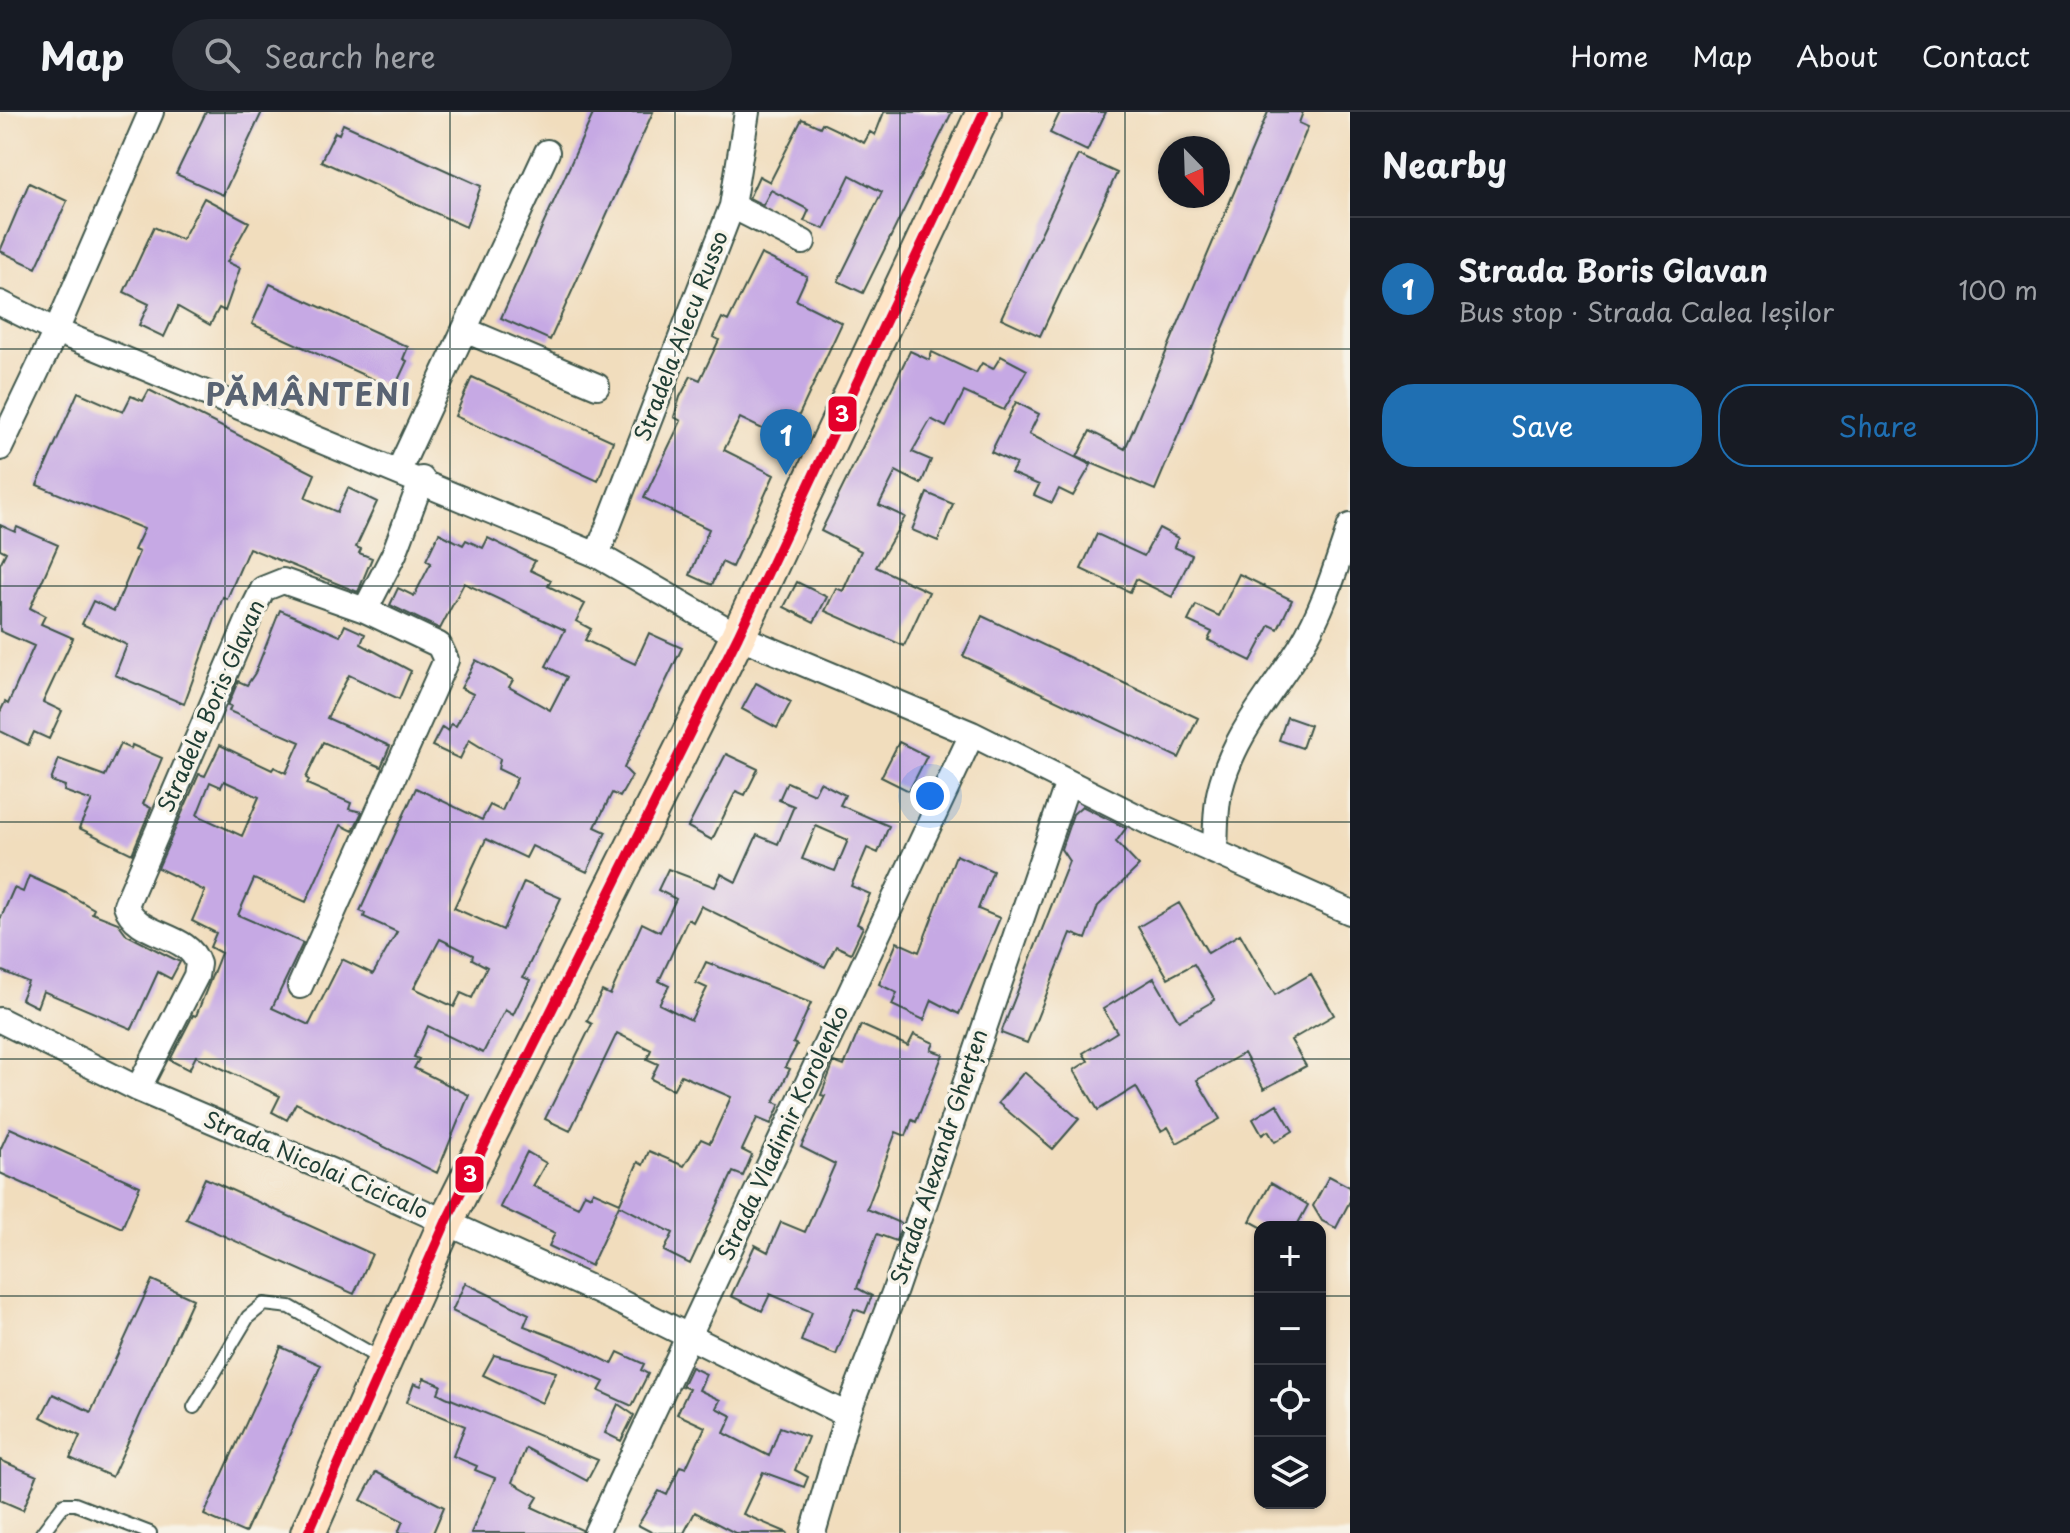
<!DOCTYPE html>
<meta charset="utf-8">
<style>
body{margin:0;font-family:"Playpen Sans",sans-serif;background:#242831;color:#f1f3f6}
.controls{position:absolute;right:24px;bottom:24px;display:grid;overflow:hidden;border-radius:16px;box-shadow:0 2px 6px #0004}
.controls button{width:72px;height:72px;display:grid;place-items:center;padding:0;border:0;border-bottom:2px solid #363941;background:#171b24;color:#f1f3f6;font:40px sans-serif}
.compass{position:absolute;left:1158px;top:24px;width:72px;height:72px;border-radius:50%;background:#171b24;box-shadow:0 2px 6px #0004;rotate:157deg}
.you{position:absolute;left:930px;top:684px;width:28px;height:28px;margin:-20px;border:6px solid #fff;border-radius:50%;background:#1a73e8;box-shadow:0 0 0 12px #1a73e833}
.badge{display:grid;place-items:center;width:52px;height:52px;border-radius:50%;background:#1f6fb2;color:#fff;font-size:26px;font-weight:700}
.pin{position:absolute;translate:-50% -66px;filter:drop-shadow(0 2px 4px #0008)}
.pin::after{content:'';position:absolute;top:42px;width:28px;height:24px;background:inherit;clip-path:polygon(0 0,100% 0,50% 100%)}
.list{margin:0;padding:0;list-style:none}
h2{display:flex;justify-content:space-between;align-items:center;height:104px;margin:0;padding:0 32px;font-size:34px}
h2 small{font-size:26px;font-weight:400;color:#9ea1a6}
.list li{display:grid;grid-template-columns:52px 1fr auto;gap:24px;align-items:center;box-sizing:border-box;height:144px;padding:0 32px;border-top:2px solid #363941}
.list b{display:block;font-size:30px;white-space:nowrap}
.list p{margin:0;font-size:26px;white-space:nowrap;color:#9ea1a6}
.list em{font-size:26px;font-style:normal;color:#9ea1a6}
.actions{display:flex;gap:16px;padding:24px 32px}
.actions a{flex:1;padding:18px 0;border:2px solid #1f6fb2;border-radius:32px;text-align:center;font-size:28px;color:#1f6fb2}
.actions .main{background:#1f6fb2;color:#fff}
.icon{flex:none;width:44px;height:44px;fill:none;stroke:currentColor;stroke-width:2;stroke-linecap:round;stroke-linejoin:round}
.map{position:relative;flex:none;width:1350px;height:1421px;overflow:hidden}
header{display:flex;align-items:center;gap:48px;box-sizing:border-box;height:112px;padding:0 40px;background:#171b24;border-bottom:2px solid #363941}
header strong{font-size:38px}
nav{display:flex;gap:44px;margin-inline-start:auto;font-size:28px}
.search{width:560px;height:72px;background:#242831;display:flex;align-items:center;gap:20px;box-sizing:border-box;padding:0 28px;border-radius:44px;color:#9ea1a6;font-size:30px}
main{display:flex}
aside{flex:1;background:#171b24}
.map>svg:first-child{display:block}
.building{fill:#c6a9e4;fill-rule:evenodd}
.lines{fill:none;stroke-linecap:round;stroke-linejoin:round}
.lane-casing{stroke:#3e5549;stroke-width:16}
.street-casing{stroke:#3e5549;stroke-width:28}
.secondary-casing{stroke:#3e5549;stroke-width:38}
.lane{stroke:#fff;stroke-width:12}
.street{stroke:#fff;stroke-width:24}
.secondary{stroke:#fee4c6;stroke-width:34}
.bus-1-casing{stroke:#f7f3e8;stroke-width:16}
.bus-1{stroke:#e4002b;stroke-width:10}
.grid{fill:none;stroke:#1f3d34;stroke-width:2;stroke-opacity:0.55}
.labels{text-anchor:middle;stroke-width:7;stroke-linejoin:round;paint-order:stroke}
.street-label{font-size:22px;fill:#1f3d34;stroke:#f7f3e8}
.district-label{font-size:30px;font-weight:bold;letter-spacing:2px;fill:#596372;stroke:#f7f3e8}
.line-badge{stroke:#f7f3e8;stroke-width:3}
.badge-label{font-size:22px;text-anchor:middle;font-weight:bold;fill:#fff}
</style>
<header>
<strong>Map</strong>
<div class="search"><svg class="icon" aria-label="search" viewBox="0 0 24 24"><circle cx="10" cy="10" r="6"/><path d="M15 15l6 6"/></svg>Search here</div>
<nav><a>Home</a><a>Map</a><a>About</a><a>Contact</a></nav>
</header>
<main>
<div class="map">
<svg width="1350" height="1421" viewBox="0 0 1350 1421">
<rect width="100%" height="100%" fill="#f7f3e8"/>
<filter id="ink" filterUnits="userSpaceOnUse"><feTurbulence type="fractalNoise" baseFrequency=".0125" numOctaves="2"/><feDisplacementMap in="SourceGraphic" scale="16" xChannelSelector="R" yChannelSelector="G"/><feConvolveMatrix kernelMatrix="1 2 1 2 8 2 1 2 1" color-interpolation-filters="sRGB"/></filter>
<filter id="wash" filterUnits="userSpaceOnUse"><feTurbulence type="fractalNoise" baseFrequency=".006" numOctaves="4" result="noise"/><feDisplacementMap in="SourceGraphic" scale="32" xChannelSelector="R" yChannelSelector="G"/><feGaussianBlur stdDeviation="1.8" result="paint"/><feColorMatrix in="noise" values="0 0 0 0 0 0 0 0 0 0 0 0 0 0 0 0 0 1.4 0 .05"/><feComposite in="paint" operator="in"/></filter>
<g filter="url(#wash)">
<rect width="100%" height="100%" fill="#f1ddbd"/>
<g id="blocks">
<!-- building -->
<path class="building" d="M 206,0 L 262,0 L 223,83 L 176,62 Z
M 594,0 L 653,0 L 550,228 L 501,206 Z
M 884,0 L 952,0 L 863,181 L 838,169 L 882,80 L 850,63 L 824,117 L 804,109 L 809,98 L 771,78 L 763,93 L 749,86 L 759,64 L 770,70 L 802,7 L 820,15 L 822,11 L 864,31 L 870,20 L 875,23 Z
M 1060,0 L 1106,0 L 1087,39 L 1050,21 Z
M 1268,0 L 1303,0 L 1299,11 L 1308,15 L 1155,378 L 1077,345 L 1090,319 L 1125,337 Z
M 343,12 L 481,74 L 466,115 L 321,49 L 335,20 L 339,22 Z
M 1078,43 L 1117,61 L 1040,224 L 1001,206 Z
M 29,71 L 67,89 L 36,156 L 0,139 Z
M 204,86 L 249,110 L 227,150 L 240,156 L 225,199 L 219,196 L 210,213 L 178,195 L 164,225 L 139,213 L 149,192 L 124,180 L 154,115 L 182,128 Z
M 761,142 L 807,164 L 796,188 L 842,211 L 787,329 L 740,306 L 724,338 L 774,363 L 732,455 L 722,450 L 712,473 L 690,463 L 709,417 L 644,386 L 681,309 L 674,305 L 680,285 L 691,264 L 700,268 L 719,228 L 713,225 L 722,206 L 728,209 Z
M 270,172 L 408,235 L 403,247 L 407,249 L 394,277 L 252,212 Z
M 910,239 L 929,248 L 932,240 L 976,261 L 982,251 L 993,257 L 1001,244 L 1027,258 L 1004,298 L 964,280 L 946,315 L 931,307 L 912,340 L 931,348 L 921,372 L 896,359 L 879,393 L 905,405 L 876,455 L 929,480 L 904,534 L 825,499 L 836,476 L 843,479 L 861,439 L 821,419 Z
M 472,265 L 613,329 L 598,369 L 455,304 Z
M 149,278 L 315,362 L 305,386 L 337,400 L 348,376 L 377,390 L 356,435 L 361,437 L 359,441 L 372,446 L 358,480 L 249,436 L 227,487 L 223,485 L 184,592 L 115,563 L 127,533 L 82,512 L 93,489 L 114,499 L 139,440 L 134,438 L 144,417 L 37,373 L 78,280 L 123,300 L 131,284 L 143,289 Z
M 1016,290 L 1039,302 L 1029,322 L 1091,353 L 1073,384 L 1059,377 L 1052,391 L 1034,383 L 1039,373 L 1011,361 L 1016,352 L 991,340 Z
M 927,381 L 953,392 L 938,429 L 912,418 Z
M 0,413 L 15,420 L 17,415 L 58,433 L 30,496 L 45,504 L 41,512 L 73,526 L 43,590 L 62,599 L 49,627 L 34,620 L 28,633 L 0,619 L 0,600 L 5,590 L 8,592 L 34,534 L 0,519 L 0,452 L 6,440 L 0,437 Z
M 1159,416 L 1178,426 L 1174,435 L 1192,443 L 1172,485 L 1136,467 L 1130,480 L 1081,457 L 1097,422 L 1144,444 Z
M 439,421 L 463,433 L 466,428 L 483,436 L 488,426 L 535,449 L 530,458 L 551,468 L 548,474 L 585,492 L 576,509 L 591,517 L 585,528 L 635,552 L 649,521 L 682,536 L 624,656 L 632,664 L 620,685 L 612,681 L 595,715 L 606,720 L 587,760 L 532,734 L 526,746 L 486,727 L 454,796 L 503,818 L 524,770 L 561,786 L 523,865 L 530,868 L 513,903 L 505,898 L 483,941 L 428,914 L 414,945 L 419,947 L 414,956 L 469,983 L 437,1061 L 296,991 L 287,1008 L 272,1000 L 280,984 L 196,944 L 189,958 L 170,948 L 193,903 L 196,904 L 221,841 L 210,835 L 216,821 L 192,809 L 205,779 L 158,756 L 199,662 L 205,664 L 220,633 L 272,658 L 274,655 L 286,661 L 300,630 L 229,599 L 231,594 L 228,593 L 238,569 L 247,573 L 255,561 L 280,498 L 340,524 L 345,513 L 365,522 L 361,532 L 411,559 L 399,587 L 349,563 L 327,606 L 390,634 L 381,655 L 323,630 L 306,666 L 309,668 L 307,672 L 351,691 L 349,697 L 362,700 L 353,719 L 341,713 L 306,790 L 254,767 L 238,803 L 303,831 L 272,896 L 309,913 L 342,847 L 373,862 L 397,820 L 364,805 L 365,801 L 360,799 L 416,676 L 482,708 L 490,693 L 502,699 L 517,666 L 498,657 L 500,647 L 469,628 L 460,647 L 432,634 L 442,615 L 448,619 L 451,612 L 456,614 L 473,582 L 461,576 L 476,548 L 513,568 L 509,575 L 550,598 L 567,565 L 546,554 L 565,518 L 464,471 L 440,517 L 390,493 L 398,476 L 414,484 L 431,451 L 426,448 ZM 224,669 L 259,685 L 242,724 L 197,703 L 210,670 L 221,675 ZM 440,827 L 473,843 L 472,847 L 487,855 L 472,886 L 461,881 L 454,895 L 414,876 Z
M 1239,462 L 1292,488 L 1278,517 L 1270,513 L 1251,549 L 1208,528 L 1212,520 L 1188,509 L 1196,493 L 1219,504 Z
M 797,470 L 827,485 L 814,510 L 784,495 Z
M 982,504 L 1198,606 L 1179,646 L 963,544 Z
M 756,571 L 791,590 L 777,616 L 742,597 Z
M 1287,605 L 1310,613 L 1302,636 L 1279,628 Z
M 899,630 L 927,644 L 909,679 L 881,665 Z
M 120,632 L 131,637 L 132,633 L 162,646 L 143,692 L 151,696 L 132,742 L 79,716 L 92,689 L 64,679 L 65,674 L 51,669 L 59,647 L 105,664 Z
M 726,642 L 758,657 L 745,683 L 736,679 L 712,728 L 688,715 Z
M 787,670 L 814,682 L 820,670 L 845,683 L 840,693 L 889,714 L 878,741 L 867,736 L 851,774 L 870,782 L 857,812 L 863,815 L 851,841 L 836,834 L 825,855 L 701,794 L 693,810 L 688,807 L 659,869 L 669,874 L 659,892 L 691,908 L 707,876 L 696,871 L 706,850 L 811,891 L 793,931 L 797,933 L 785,955 L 790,957 L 774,990 L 780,992 L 771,1012 L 757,1006 L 742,1038 L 752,1043 L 743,1064 L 733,1060 L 690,1152 L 664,1139 L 673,1121 L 619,1093 L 591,1154 L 549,1134 L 555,1121 L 500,1095 L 527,1040 L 546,1051 L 533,1074 L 578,1095 L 585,1081 L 591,1084 L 593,1079 L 620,1091 L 638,1050 L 643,1053 L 649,1039 L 684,1054 L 701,1027 L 710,1031 L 731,985 L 681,963 L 673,978 L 651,967 L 658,952 L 647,947 L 651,938 L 617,921 L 570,1019 L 545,1007 L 592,912 L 587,909 L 602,879 L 610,883 L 642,811 L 660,820 L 676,787 L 658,778 L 668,757 L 715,775 L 721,762 L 736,770 L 757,723 L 778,732 L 794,694 L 779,688 ZM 816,714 L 848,728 L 835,759 L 802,747 Z
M 1082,694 L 1126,716 L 1116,730 L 1139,754 L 1098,794 L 1086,827 L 1071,821 L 1027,931 L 1001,921 L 1069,749 L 1061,737 L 1073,702 Z
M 956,743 L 993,759 L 978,797 L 1000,806 L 959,902 L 932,888 L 924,908 L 892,893 L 897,881 L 879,872 L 897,830 L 919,840 Z
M 29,764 L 66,781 L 94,797 L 92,801 L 118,811 L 127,823 L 180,850 L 171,867 L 158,860 L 132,917 L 43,879 L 37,895 L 21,887 L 28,870 L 0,858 L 0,808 L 14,776 L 23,780 Z
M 1179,791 L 1208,841 L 1240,822 L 1275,883 L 1311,862 L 1334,903 L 1291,928 L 1306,954 L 1264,977 L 1244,941 L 1197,968 L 1220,1007 L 1177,1031 L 1168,1015 L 1161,1019 L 1136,975 L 1098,998 L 1074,958 L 1088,949 L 1083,941 L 1117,920 L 1103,897 L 1154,866 L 1179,909 L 1215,888 L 1194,852 L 1168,866 L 1138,815 Z
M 861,913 L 908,934 L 914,922 L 934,931 L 931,938 L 943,942 L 916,1010 L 912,1008 L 906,1024 L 896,1020 L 867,1097 L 902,1112 L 896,1129 L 877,1122 L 857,1176 L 872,1184 L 865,1201 L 854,1197 L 836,1243 L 801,1229 L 812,1200 L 770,1182 L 762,1199 L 731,1184 L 755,1133 L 768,1140 L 781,1110 L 805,1120 L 835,1052 L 801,1035 L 825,984 L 821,983 L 834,950 L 844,954 Z
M 1024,960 L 1079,1007 L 1053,1037 L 998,991 Z
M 1277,992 L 1293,1019 L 1275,1030 L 1268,1019 L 1262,1023 L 1253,1007 Z
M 10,1016 L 140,1074 L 122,1116 L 0,1061 L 0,1038 Z
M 1329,1064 L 1350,1075 L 1350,1089 L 1336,1116 L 1322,1109 L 1313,1094 Z
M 205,1066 L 372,1142 L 354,1182 L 186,1107 Z
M 1271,1071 L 1308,1093 L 1296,1115 L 1261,1115 L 1250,1109 Z
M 152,1168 L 193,1187 L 112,1365 L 70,1346 L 80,1324 L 41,1305 L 53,1282 L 91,1300 Z
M 465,1171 L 529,1202 L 524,1214 L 577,1234 L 612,1252 L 618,1240 L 644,1252 L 641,1258 L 648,1262 L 632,1294 L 599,1279 L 604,1270 L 452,1199 Z
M 281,1235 L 321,1253 L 245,1421 L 204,1403 Z
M 494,1243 L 556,1260 L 542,1291 L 483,1263 Z
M 691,1255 L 706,1262 L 699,1278 L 720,1288 L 716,1296 L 732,1304 L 724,1321 L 769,1344 L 780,1315 L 808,1325 L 795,1358 L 808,1365 L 804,1375 L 763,1360 L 743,1402 L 788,1421 L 735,1421 L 695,1400 L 684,1421 L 653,1421 L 638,1413 L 659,1379 L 667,1383 L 680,1354 L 686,1356 L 705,1315 L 677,1302 L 689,1277 L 682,1274 Z
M 424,1266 L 441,1273 L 438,1281 L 446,1285 L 598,1348 L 587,1369 L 526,1336 L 512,1370 L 538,1385 L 532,1395 L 582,1418 L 581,1421 L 471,1421 L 495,1366 L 475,1358 L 477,1354 L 453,1344 L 465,1314 L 407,1290 L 414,1271 L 421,1274 Z
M 618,1292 L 634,1303 L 621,1329 L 605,1321 Z
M 0,1348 L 37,1364 L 23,1398 L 0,1388 Z
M 376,1360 L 444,1395 L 433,1421 L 398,1421 L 403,1409 L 361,1388 Z"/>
</g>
</g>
<g filter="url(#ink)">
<use href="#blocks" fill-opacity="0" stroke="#3e5549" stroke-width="2"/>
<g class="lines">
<!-- lane casing -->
<g class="lane-casing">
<path id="lane" d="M 194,1295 L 248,1205 L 264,1192 L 290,1195 L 384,1249
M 42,1421 L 64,1392 L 75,1392 L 150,1421"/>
</g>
<!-- street casing -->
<g class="street-casing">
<path id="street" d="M 732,94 L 803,130
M 0,191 L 56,219 L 597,443 L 738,524 L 972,622 L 1148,710 L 1350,800
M 465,218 L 597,274
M 0,336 L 56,219 L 151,0
M 399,358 L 547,40
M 597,443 L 732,94 L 747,0
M 365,498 L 394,442 L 422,367
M 1215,740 C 1216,720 1215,697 1220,678 C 1233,623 1272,581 1301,534 C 1324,496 1336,455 1350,414
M 0,908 L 138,977 L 373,1077 L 608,1184 L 847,1303
M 138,977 L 196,864 L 198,852 C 189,820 136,826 126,793 L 254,495 L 263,477 L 283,469 L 365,498 L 439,533 L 446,548 L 300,874
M 596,1421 L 972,622
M 813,1421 L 847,1303 L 895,1178 L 1068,670"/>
</g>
<!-- secondary casing -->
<g class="secondary-casing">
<path id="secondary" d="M 308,1421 L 446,1110 L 738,524 L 984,0"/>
</g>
<!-- lane -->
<use href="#lane" class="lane"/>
<!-- street -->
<use href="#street" class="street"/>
<!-- secondary -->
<use href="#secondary" class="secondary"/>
<!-- bus-1 casing -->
<g class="bus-1-casing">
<path id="bus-1" d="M 308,1421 L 446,1110 L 738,524 L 984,0"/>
</g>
<!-- bus-1 -->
<use href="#bus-1" class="bus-1"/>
</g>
</g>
<!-- grid -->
<path class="grid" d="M 225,0 L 225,1421M 450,0 L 450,1421M 675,0 L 675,1421M 900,0 L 900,1421M 1125,0 L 1125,1421M 0,237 L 1350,237M 0,474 L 1350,474M 0,710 L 1350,710M 0,947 L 1350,947M 0,1184 L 1260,1184M 1320,1184 L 1350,1184"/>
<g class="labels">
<!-- street labels -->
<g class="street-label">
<text transform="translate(681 224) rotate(-69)" y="8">Stradela Alecu Russo</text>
<text transform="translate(211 594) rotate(-66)" y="8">Stradela Boris Glavan</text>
<text transform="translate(783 1021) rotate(-65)" y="8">Strada Vladimir Korolenko</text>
<text transform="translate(939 1045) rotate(-72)" y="8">Strada Alexandr Gherțen</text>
<text transform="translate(316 1053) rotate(23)" y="8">Strada Nicolai Cicicalo</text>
</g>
<!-- district labels -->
<g class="district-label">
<text x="309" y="294">PĂMÂNTENI</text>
</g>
</g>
<g class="line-badge">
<rect x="827" y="283" width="31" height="38" rx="8" fill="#e4002b"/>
<rect x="454" y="1043" width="31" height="39" rx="8" fill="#e4002b"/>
</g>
<g class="badge-label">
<text x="842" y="310">3</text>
<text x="470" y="1070">3</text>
</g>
</svg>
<div class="controls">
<button>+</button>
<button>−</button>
<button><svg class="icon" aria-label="locate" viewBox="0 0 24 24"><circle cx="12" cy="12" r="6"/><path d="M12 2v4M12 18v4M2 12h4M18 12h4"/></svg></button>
<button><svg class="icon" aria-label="layers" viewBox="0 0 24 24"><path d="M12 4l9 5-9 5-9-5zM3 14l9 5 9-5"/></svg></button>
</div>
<svg class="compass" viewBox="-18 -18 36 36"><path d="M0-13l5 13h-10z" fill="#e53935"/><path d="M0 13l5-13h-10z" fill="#9ea1a6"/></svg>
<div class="you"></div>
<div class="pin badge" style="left:786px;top:363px">1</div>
</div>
<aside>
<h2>Nearby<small></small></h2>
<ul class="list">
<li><span class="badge">1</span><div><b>Strada Boris Glavan</b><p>Bus stop · Strada Calea Ieșilor</p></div><em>100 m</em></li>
</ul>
<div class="actions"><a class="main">Save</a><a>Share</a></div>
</aside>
</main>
